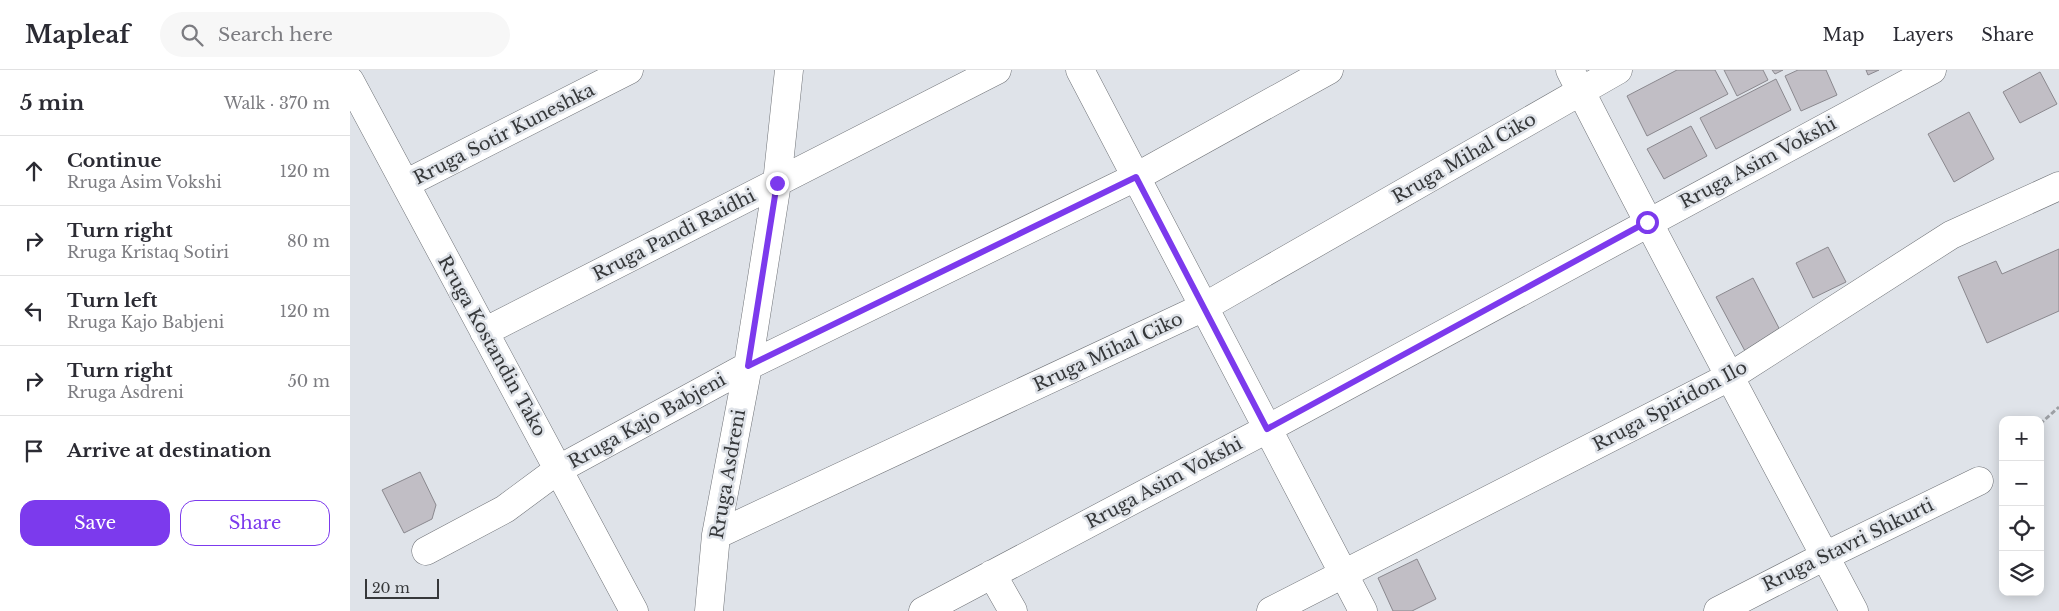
<!DOCTYPE html>
<meta charset="utf-8">
<style>
body{margin:0;font-family:"Libre Baskerville",serif;background:#f7f7f7;color:#2b2b33}
.controls{position:absolute;right:15px;bottom:15px;display:grid;overflow:hidden;border-radius:10px;box-shadow:0 2px 12px #0003}
.controls button{width:45px;height:45px;display:grid;place-items:center;padding:0;border:0;border-bottom:1px solid #e1e1e2;background:#fff;color:#2b2b33;font:25px sans-serif}
.scale{position:absolute;left:15px;bottom:12px;width:74px;box-sizing:border-box;padding-left:5px;border:2px solid #36383a;border-top:0;font-size:14px;line-height:18px;white-space:nowrap;color:#36383a;-webkit-text-stroke:4px #dfe3e9;paint-order:stroke}
.stop{position:absolute;width:15px;height:15px;margin:-11px;border:4px solid #7c3aed;border-radius:50%;background:#fff}
.stop.end{background:#7c3aed;border-color:#fff;box-shadow:0 1px 5px #0008}
.list{margin:0;padding:0;list-style:none}
h2{display:flex;justify-content:space-between;align-items:center;height:65px;margin:0;padding:0 20px;font-size:21px}
h2 small{font-size:16px;font-weight:400;color:#7c7c81}
.list li{display:grid;grid-template-columns:32px 1fr auto;gap:15px;align-items:center;box-sizing:border-box;height:70px;padding:0 20px;border-top:1px solid #e1e1e2}
.list b{display:block;font-size:19px;white-space:nowrap}
.list p{margin:0;font-size:16px;white-space:nowrap;color:#7c7c81}
.list em{font-size:16px;font-style:normal;color:#7c7c81}
.actions{display:flex;gap:10px;padding:15px 20px}
.actions a{flex:1;padding:11px 0;border:1px solid #7c3aed;border-radius:15px;text-align:center;font-size:18px;color:#7c3aed}
.actions .main{background:#7c3aed;color:#fff}
.icon{flex:none;width:28px;height:28px;fill:none;stroke:currentColor;stroke-width:2;stroke-linecap:round;stroke-linejoin:round}
.map{position:relative;flex:none;width:1709px;height:541px;overflow:hidden}
header{display:flex;align-items:center;gap:30px;box-sizing:border-box;height:70px;padding:0 25px;background:#fff;border-bottom:1px solid #e1e1e2}
header strong{font-size:24px}
nav{display:flex;gap:28px;margin-inline-start:auto;font-size:18px}
.search{width:350px;height:45px;background:#f7f7f7;display:flex;align-items:center;gap:12px;box-sizing:border-box;padding:0 18px;border-radius:28px;color:#7c7c81;font-size:19px}
main{display:flex}
aside{flex:1;background:#fff}
.map>svg:first-child{display:block}
.building{fill:#c1bec5;stroke:#8a888e}
.lines{fill:none;stroke-linecap:round;stroke-linejoin:round}
.minor-casing{stroke:#6f7277;stroke-width:29}
.path{stroke:#9c9fa4;stroke-width:3;stroke-dasharray:5 2.5;stroke-linecap:butt}
.minor{stroke:#fff;stroke-width:28}
.route{stroke:#7c3aed;stroke-width:6}
.labels{text-anchor:middle;stroke-width:5;stroke-linejoin:round;paint-order:stroke}
.street-label{font-size:18px;fill:#36383a;stroke:#dfe3e9}
</style>
<header>
<strong>Mapleaf</strong>
<div class="search"><svg class="icon" aria-label="search" viewBox="0 0 24 24"><circle cx="10" cy="10" r="6"/><path d="M15 15l6 6"/></svg>Search here</div>
<nav><a>Map</a><a>Layers</a><a>Share</a></nav>
</header>
<main>
<aside>
<h2>5 min<small>Walk · 370 m</small></h2>
<ul class="list">
<li><svg class="icon" aria-label="ahead" viewBox="0 0 24 24"><path d="M12 20V5M6 11l6-6 6 6"/></svg><div><b>Continue</b><p>Rruga Asim Vokshi</p></div><em>120 m</em></li>
<li><svg class="icon" aria-label="right" viewBox="0 0 24 24"><path d="M7 20v-9h11M14 6l5 5-5 5"/></svg><div><b>Turn right</b><p>Rruga Kristaq Sotiri</p></div><em>80 m</em></li>
<li><svg class="icon" aria-label="left" viewBox="0 0 24 24"><path d="M17 20v-9H6M10 6l-5 5 5 5"/></svg><div><b>Turn left</b><p>Rruga Kajo Babjeni</p></div><em>120 m</em></li>
<li><svg class="icon" aria-label="right" viewBox="0 0 24 24"><path d="M7 20v-9h11M14 6l5 5-5 5"/></svg><div><b>Turn right</b><p>Rruga Asdreni</p></div><em>50 m</em></li>
<li><svg class="icon" aria-label="arrive" viewBox="0 0 24 24"><path d="M6 21V4h12l-3 4 3 4H6"/></svg><div><b>Arrive at destination</b></div></li>
</ul>
<div class="actions"><a class="main">Save</a><a>Share</a></div>
</aside>
<div class="map">
<svg width="1709" height="541" viewBox="0 0 1709 541">
<rect width="100%" height="100%" fill="#dfe3e9"/>
<!-- building -->
<path class="building" d="M 1327,0 L 1365,0 L 1378,24 L 1297,66 L 1277,26 Z
M 1374,0 L 1413,0 L 1418,10 L 1387,26 Z
M 1422,0 L 1433,0 L 1425,4 Z
M 1448,0 L 1476,0 L 1487,25 L 1451,41 L 1435,6 Z
M 1516,0 L 1529,0 L 1518,5 Z
M 1690,2 L 1707,34 L 1670,53 L 1653,22 Z
M 1426,9 L 1441,40 L 1366,79 L 1350,48 Z
M 1619,42 L 1644,89 L 1604,112 L 1578,64 Z
M 1341,56 L 1357,86 L 1314,109 L 1297,79 Z
M 1478,177 L 1496,212 L 1463,228 L 1446,193 Z
M 1709,179 L 1709,241 L 1637,273 L 1608,207 L 1646,191 L 1652,204 Z
M 1403,208 L 1431,262 L 1395,281 L 1366,227 Z
M 70,402 L 86,435 L 82,449 L 54,463 L 32,420 Z
M 1067,489 L 1086,529 L 1062,541 L 1043,541 L 1028,508 Z"/>
<g class="lines">
<!-- minor casing -->
<g class="minor-casing">
<path id="minor" d="M 730,0 L 1013,541
M 1220,0 C 1312,182 1409,361 1504,541
M 0,11 L 284,541
M 55,114 L 279,0
M 134,262 L 647,0
M 366,465 L 854,237 L 1268,0
M 76,481 L 155,439 L 209,399 L 398,296 L 786,107 L 979,0
M 642,504 L 663,541
M 359,541 L 366,465 L 398,296 L 427,113 L 439,0
M 573,541 L 917,359 L 1582,0
M 921,541 L 1381,306 L 1601,165 L 1709,116
M 1368,541 L 1475,486 L 1629,411"/>
</g>
<!-- path -->
<path class="path" d="M 1690,354 L 1709,337"/>
<!-- minor -->
<use href="#minor" class="minor"/>
</g>
<g class="lines">
<!-- route -->
<path class="route" d="M 427,113 L 398,296 L 786,107 L 917,359 L 1297,152"/>
</g>
<g class="labels">
<!-- street labels -->
<g class="street-label">
<text transform="translate(154 64) rotate(-27)" y="6">Rruga Sotir Kuneshka</text>
<text transform="translate(1114 88) rotate(-30)" y="6">Rruga Mihal Ciko</text>
<text transform="translate(1408 93) rotate(-28)" y="6">Rruga Asim Vokshi</text>
<text transform="translate(324 165) rotate(-27)" y="6">Rruga Pandi Raidhi</text>
<text transform="translate(142 276) rotate(61)" y="6">Rruga Kostandin Tako</text>
<text transform="translate(758 282) rotate(-25)" y="6">Rruga Mihal Ciko</text>
<text transform="translate(1320 336) rotate(-28)" y="6">Rruga Spiridon Ilo</text>
<text transform="translate(297 351) rotate(-29)" y="6">Rruga Kajo Babjeni</text>
<text transform="translate(378 404) rotate(-80)" y="6">Rruga Asdreni</text>
<text transform="translate(814 413) rotate(-28)" y="6">Rruga Asim Vokshi</text>
<text transform="translate(1498 475) rotate(-26)" y="6">Rruga Stavri Shkurti</text>
</g>
</g>
</svg>
<div class="controls">
<button>+</button>
<button>−</button>
<button><svg class="icon" aria-label="locate" viewBox="0 0 24 24"><circle cx="12" cy="12" r="6"/><path d="M12 2v4M12 18v4M2 12h4M18 12h4"/></svg></button>
<button><svg class="icon" aria-label="layers" viewBox="0 0 24 24"><path d="M12 4l9 5-9 5-9-5zM3 14l9 5 9-5"/></svg></button>
</div>
<div class="scale">20 m</div>
<div class="stop" style="left:1297px;top:152px"></div>
<div class="stop end" style="left:427px;top:113px"></div>
</div>
</main>
